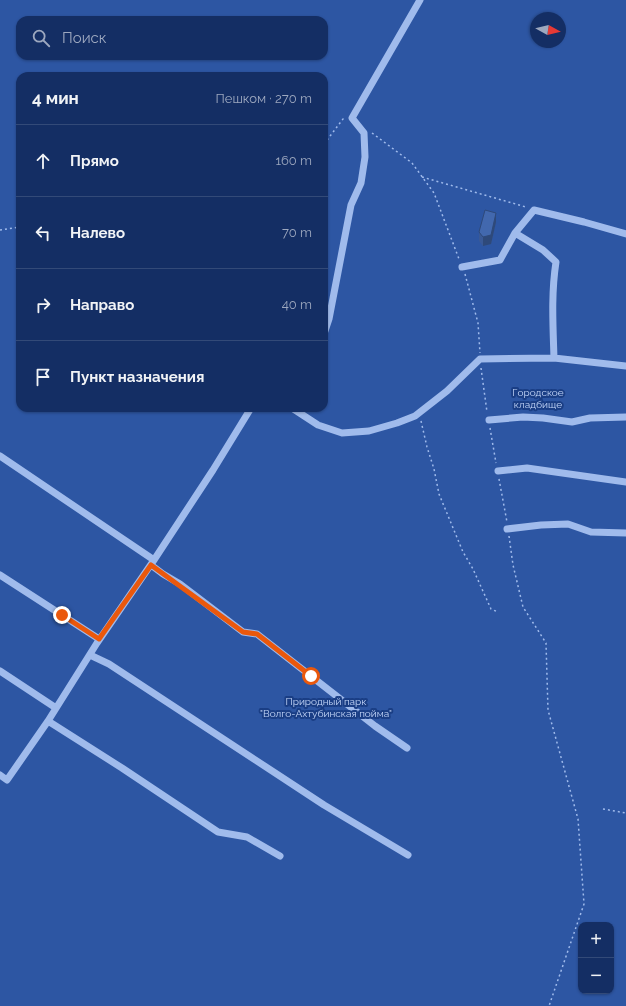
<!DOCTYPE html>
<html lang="ru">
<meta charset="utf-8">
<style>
body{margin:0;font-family:Raleway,sans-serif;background:#213a6d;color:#f1f3f6}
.controls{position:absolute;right:12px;bottom:12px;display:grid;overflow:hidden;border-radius:8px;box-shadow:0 1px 3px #0004}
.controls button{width:36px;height:36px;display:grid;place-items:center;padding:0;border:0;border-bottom:1px solid #334a78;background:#142e64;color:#f1f3f6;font:20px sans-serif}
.compass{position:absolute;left:530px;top:12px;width:36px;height:36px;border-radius:50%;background:#142e64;box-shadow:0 1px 3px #0004;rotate:98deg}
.stop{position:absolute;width:12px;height:12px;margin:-9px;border:3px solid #ea580c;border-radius:50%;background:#fff}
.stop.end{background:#ea580c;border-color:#fff;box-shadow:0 1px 4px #0008}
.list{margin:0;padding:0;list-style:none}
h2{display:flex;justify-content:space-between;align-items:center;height:52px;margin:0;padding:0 16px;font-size:17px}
h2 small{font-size:13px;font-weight:400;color:#9da8bf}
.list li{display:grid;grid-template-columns:26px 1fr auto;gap:12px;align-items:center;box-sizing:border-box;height:72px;padding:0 16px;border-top:1px solid #334a78}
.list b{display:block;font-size:15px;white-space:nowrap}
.list em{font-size:13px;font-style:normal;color:#9da8bf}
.icon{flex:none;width:22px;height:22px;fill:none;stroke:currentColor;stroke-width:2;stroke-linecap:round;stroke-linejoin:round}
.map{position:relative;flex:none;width:626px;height:1006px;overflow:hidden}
.search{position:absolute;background:#142e64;box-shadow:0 1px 3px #0004;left:16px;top:16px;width:312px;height:44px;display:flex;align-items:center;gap:10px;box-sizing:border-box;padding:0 14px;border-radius:12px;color:#9da8bf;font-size:15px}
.panel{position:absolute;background:#142e64;box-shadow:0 1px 3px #0004;left:16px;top:72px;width:312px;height:340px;border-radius:12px}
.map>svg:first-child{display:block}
.green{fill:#2d56a3;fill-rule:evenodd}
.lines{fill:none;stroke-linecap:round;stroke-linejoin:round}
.path{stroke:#a0bbec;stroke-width:1.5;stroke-dasharray:2 3;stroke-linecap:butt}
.minor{stroke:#a0bbec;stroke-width:7}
.wall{fill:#395996}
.shaded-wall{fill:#2e497a}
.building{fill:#4268ae;stroke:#2e497a}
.route{stroke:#ea580c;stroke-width:5}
.labels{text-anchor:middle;stroke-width:4;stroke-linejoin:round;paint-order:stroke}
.park-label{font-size:10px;fill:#c5d7f9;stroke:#1a3e85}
</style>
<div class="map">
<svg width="626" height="1006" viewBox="0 0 626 1006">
<rect width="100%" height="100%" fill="#1a3e85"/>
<!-- green -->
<path class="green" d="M 0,0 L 626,0 L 626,1006 L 0,1006 ZM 536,18 L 560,18 L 560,42 L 536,42 ZM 20,20 L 324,20 L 324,56 L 20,56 ZM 20,76 L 324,76 L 324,408 L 20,408 ZM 581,925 L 611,925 L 611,991 L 581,991 Z"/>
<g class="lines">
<!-- path -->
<path class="path" d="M 372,133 L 412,163 L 434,193 L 459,259
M 324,144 L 343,119 L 345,119
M 422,177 L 526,207
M 0,230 L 20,227
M 465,274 L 478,323 L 480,353
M 481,368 L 487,412
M 421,421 L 427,447 L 434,469 L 439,494 L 463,552 L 473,569 L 491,609 L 498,612
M 490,428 L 496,463
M 499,479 L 507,522
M 509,536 L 513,565 L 523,607 L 546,643 L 548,710 L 578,819 L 584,904 L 549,1006
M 603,809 L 626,813"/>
<!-- minor -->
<path class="minor" d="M 462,267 L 500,260 L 515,233 L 534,210 L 584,222 L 626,234
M 324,334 L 329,319 L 351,205 L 361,183 L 365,157 L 364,133 L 352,118 L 420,0
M 554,358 L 626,366
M 292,408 L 318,425 L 342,433 L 369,431 L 397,423 L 415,416 L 447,391 L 480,359 L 554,358 C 553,326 551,294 556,262 L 543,250 L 515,233
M 489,420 L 523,417 L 543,418 L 572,422 L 590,418 L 626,417
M 0,456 L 154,560
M 498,471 L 527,468 L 626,482
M 507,529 L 541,525 L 568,524 L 591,532 L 626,533
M 151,565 L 163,574 L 180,584 L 243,632 L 257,634 L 375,726 L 407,748
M 0,575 L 99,639
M 90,655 L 109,664 L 324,805 L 408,855
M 0,671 L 56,708
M 48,721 L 122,768 L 218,832 L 247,837 L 280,856
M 0,775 L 7,780 L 48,721 L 97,643 L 154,560 L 213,470 L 251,408"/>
</g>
<!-- wall -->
<path class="wall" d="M 496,222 L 491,244 L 483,246 L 479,241 L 479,232 Z"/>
<!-- shaded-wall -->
<path class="shaded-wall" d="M 496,213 L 496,222 L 491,244 L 483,246 L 483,237 Z"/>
<!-- building -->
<path class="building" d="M 485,210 L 496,213 L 491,235 L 483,237 L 479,232 Z"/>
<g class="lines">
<!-- route -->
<path class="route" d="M 62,615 L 99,639 L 151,565 L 243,632 L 257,634 L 311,676"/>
</g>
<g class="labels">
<!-- park labels -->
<g class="park-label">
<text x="538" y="396">Городское<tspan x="538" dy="12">кладбище</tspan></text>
<text x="326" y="705">Природный парк<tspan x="326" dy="12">"Волго-Ахтубинская пойма"</tspan></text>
</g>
</g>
</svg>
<div class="controls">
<button>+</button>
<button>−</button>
</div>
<svg class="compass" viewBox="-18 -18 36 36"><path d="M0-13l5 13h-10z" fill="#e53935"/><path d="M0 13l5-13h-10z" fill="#9da8bf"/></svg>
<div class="stop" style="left:311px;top:676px"></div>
<div class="stop end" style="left:62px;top:615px"></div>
<div class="search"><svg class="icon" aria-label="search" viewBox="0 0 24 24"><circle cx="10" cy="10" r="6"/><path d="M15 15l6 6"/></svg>Поиск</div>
<section class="panel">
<h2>4 мин<small>Пешком · 270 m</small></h2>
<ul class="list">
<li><svg class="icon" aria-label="ahead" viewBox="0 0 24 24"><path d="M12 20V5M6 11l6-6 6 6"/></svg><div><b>Прямо</b></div><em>160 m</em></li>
<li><svg class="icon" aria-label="left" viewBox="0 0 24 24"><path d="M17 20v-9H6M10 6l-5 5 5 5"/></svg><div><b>Налево</b></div><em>70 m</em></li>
<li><svg class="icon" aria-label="right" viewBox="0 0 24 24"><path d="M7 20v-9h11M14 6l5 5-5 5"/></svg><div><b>Направо</b></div><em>40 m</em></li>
<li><svg class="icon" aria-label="arrive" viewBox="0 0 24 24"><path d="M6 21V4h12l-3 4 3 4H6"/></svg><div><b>Пункт назначения</b></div></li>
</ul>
</section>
</div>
